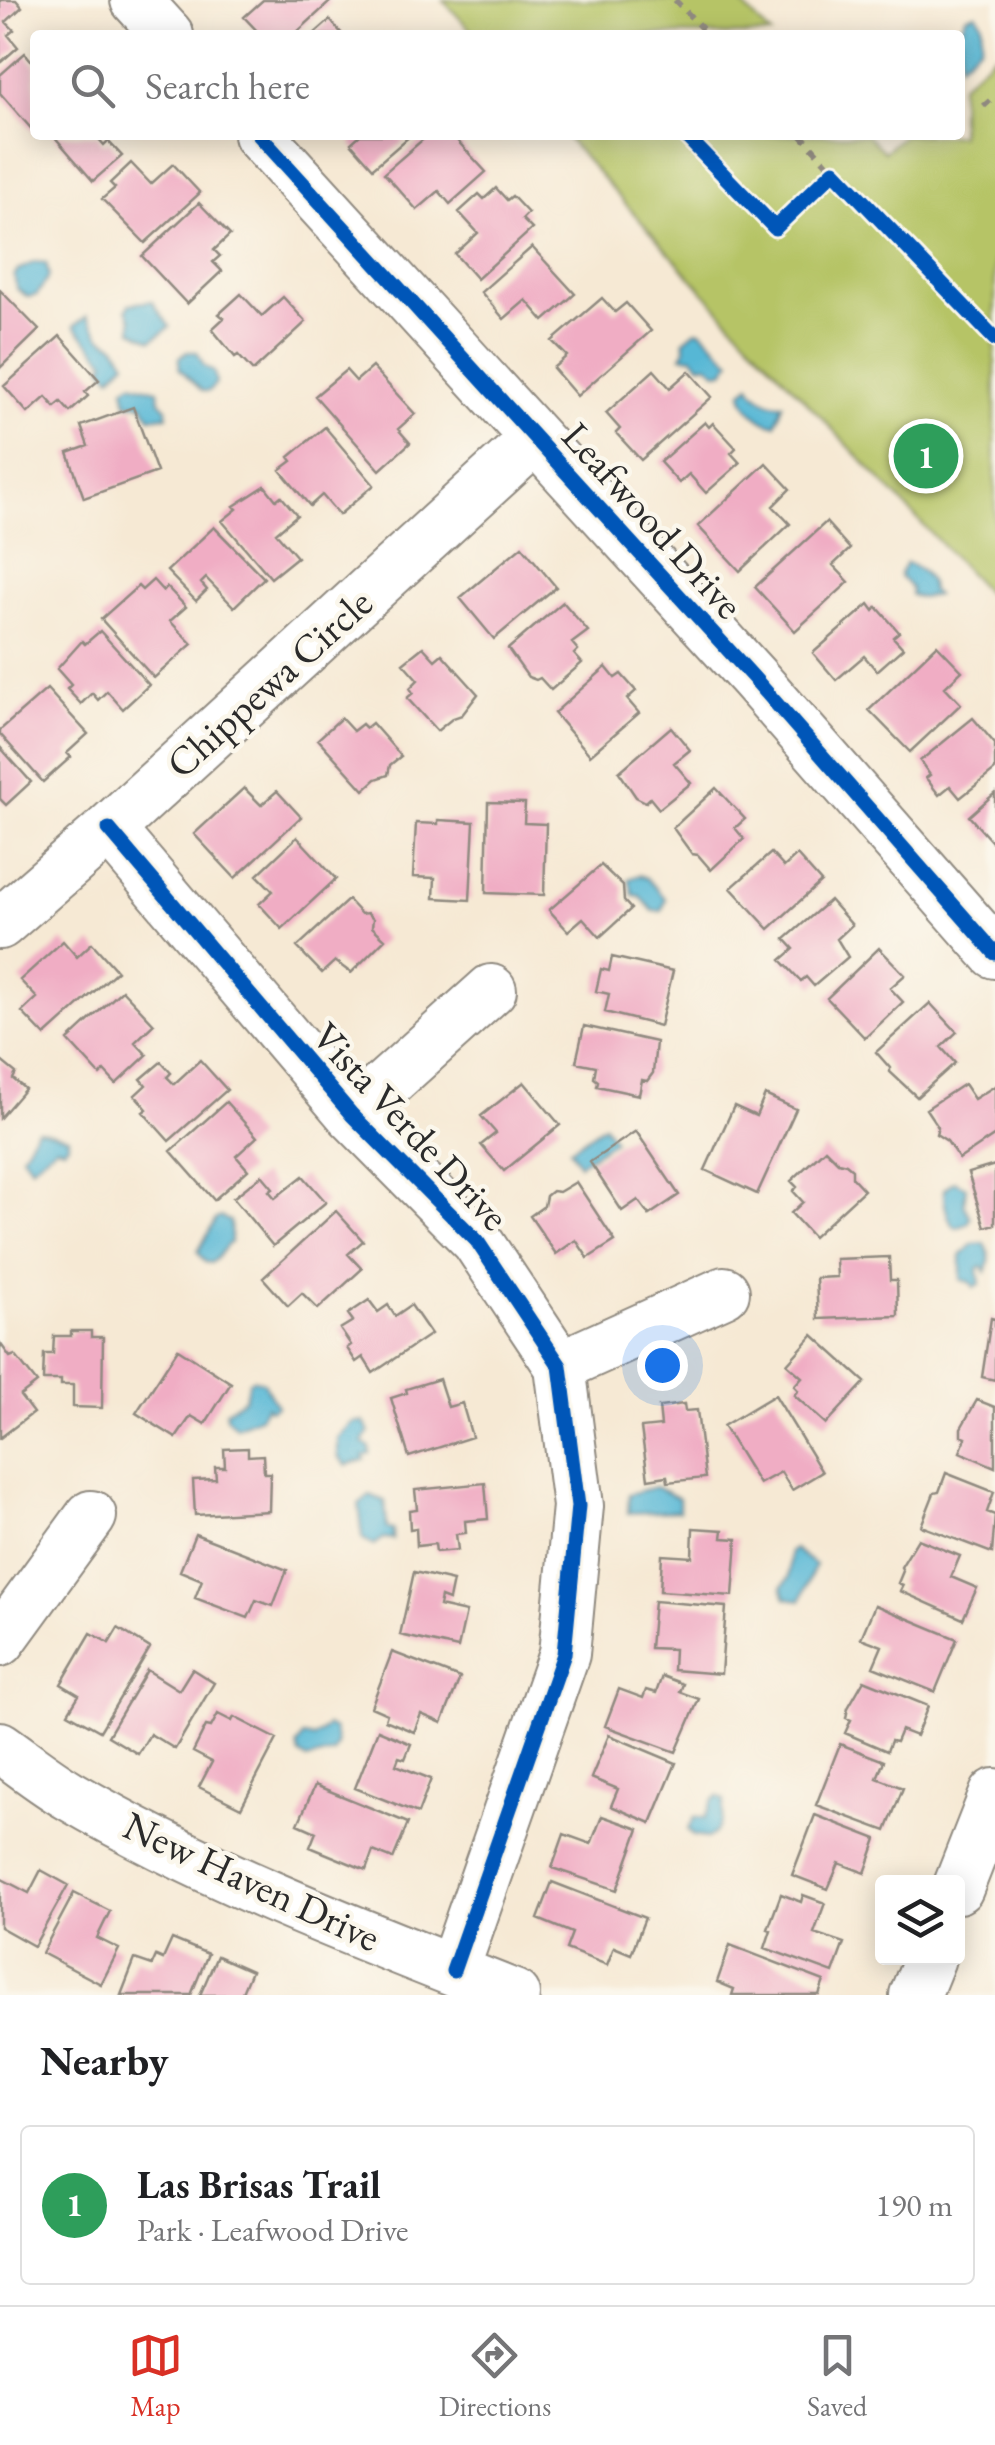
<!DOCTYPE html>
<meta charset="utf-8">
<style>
body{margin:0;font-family:"EB Garamond",serif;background:#f6f6f6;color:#202124}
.controls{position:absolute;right:30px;bottom:30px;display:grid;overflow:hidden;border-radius:10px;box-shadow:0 5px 25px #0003}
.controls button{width:90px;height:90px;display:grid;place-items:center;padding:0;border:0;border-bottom:2px solid #e0e0e0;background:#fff;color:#202124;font:50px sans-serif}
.you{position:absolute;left:662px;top:1365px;width:35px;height:35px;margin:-25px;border:8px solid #fff;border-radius:50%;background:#1a73e8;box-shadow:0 0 0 15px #1a73e833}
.badge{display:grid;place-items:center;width:65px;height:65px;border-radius:50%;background:#d93025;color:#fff;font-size:32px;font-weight:700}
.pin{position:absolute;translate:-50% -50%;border:5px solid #fff;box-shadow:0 2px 10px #0006}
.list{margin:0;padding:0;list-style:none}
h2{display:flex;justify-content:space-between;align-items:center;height:130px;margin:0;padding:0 40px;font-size:42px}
h2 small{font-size:32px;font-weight:400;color:#757577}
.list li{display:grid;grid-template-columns:65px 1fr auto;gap:30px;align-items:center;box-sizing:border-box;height:160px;margin:0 20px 20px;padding:0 20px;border:2px solid #e0e0e0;border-radius:10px}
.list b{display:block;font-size:38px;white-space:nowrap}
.list p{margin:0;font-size:32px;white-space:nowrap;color:#757577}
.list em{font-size:32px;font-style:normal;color:#757577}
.icon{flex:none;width:55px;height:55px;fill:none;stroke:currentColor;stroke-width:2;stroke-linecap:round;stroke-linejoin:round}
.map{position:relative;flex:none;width:995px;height:1995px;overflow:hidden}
.search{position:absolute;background:#fff;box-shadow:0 5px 25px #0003;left:30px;right:30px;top:30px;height:110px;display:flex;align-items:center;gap:25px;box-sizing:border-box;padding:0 35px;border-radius:10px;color:#757577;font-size:38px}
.sheet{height:310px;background:#fff}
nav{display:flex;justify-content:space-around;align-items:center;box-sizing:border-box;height:140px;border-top:2px solid #e0e0e0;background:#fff;font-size:28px;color:#757577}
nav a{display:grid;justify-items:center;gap:5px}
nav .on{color:#d93025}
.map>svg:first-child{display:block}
.green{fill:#b6c466;stroke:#707848;stroke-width:2.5}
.water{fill:#57b7d5;stroke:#417180;stroke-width:2.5}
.building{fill:#f0adc4}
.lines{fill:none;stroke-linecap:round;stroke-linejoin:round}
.minor-casing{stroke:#908a80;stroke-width:54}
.path{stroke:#908a80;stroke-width:6;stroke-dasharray:8 8;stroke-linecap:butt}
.minor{stroke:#fff;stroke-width:50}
.cycleway-casing{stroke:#fbf7ec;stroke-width:21}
.cycleway{stroke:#0057b8;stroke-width:15}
.labels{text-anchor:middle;stroke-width:9;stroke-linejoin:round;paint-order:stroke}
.street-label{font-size:40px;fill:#2b2b2b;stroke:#fbf7ec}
</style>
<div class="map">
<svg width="995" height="1995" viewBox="0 0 995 1995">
<rect width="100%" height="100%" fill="#fbf7ec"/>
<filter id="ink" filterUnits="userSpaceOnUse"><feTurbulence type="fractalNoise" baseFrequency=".01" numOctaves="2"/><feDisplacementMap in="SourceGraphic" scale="20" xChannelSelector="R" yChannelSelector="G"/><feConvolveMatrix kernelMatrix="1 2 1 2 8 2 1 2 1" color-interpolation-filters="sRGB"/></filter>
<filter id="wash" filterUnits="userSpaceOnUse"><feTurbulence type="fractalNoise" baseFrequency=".0048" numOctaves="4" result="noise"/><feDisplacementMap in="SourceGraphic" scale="40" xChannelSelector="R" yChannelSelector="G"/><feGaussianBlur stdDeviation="2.25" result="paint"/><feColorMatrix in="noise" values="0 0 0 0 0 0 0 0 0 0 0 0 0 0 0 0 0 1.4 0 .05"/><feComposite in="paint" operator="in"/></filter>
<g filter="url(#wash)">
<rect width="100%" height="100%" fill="#f6e9d4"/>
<!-- green -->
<path class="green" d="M 443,0 L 738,0 L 771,35 L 475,35 Z
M 995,54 L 995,601 L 720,310 L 564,135 L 867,135 L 884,152 L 903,135 L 960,135 L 960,85 Z"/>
<!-- water -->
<path class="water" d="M 976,13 L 982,23 L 981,45 L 960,64 L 960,35 L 954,35 L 962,27 L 966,16 Z
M 35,262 L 46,263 L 49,276 L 37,295 L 28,297 L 17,289 L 14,276 L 18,270 Z
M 152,301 L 170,327 L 152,340 L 132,330 L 132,319 L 127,309 L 130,304 Z
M 87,316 L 101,337 L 116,346 L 126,362 L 111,377 L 103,367 L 106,361 L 74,326 Z
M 696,330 L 702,331 L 731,361 L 724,371 L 717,372 L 709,365 L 699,364 L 693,357 L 682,356 L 686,349 L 684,340 Z
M 187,352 L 197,352 L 204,366 L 214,372 L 216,383 L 209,391 L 202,391 L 179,368 L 180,357 Z
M 132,383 L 158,390 L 160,401 L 167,408 L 167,416 L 150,417 L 143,404 L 127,403 L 124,388 Z
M 750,385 C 755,396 771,405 783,404 L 776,424 C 761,424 744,407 742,392 Z
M 906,563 C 920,568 931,576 931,591 L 936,595 L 921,598 L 911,595 L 911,588 L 899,575 Z
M 639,875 L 647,878 L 666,899 L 662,911 L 653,911 L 640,896 L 633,895 L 629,879 Z
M 604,1125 L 614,1140 L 579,1164 L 570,1149 Z
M 37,1129 L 68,1137 L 68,1144 L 64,1148 L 56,1146 L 31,1167 L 22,1155 Z
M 954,1181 L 966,1187 L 964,1205 L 971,1218 L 967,1224 L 956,1228 C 947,1220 943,1201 944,1189 Z
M 221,1217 L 230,1221 L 231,1242 C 222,1248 221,1257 211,1263 L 205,1262 L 198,1252 L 216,1219 Z
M 984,1243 C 990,1251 991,1263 986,1272 L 983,1266 L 978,1268 L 980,1284 L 974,1287 L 971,1282 L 961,1280 L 961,1256 L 972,1244 Z
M 253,1379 L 263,1382 L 277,1406 L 270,1410 L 266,1406 L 260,1417 L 236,1427 L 226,1417 L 226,1411 L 245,1398 L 249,1381 Z
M 353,1422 L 364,1422 L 369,1432 L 363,1443 L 370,1447 L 370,1454 L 363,1456 L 365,1460 L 346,1465 L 338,1456 L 338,1438 Z
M 655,1487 L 679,1498 L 679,1511 L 628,1513 L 629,1494 Z
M 370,1495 L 385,1501 L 387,1528 L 393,1530 L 393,1539 L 384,1538 L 374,1545 L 363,1539 L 359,1504 Z
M 794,1549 L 815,1565 L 801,1600 L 786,1598 L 782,1587 L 789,1578 L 790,1552 Z
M 327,1726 L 334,1730 L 337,1745 L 333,1753 L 307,1760 L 300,1755 L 297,1745 L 303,1737 L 314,1738 Z
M 718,1796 L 724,1800 C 725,1814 721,1831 708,1838 L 694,1836 L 688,1830 L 695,1817 L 705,1818 L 712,1801 Z"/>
<g id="blocks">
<!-- building -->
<path class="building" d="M 0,0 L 16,0 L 22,7 L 6,22 L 14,30 L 8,35 L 18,47 L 0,63 Z
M 263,0 L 328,0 L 330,2 L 294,35 L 261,35 L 244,17 Z
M 330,20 L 343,35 L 313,35 Z
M 25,53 L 35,65 L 35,133 L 0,93 L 0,75 Z
M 53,135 L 101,135 L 98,138 L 104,145 L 108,141 L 122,156 L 93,181 Z
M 360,135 L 411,135 L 373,168 L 351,143 Z
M 428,135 L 452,135 L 486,172 L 450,204 L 439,191 L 417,210 L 384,173 Z
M 131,163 L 151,184 L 173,164 L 200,193 L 145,243 L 102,199 L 115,188 L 110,183 Z
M 496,188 L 507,200 L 512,196 L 528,213 L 522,219 L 532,229 L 477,279 L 455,254 L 478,233 L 459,212 L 479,194 L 484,199 Z
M 199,203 L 230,235 L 214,250 L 220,256 L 213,262 L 222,271 L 187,304 L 142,256 Z
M 532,247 L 575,294 L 544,321 L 526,300 L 504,319 L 481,292 Z
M 0,290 L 39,330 L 0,368 Z
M 241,294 L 262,316 L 283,297 L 306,322 L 253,371 L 238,355 L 235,357 L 212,329 L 224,318 L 219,314 Z
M 602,298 L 615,312 L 626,303 L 651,331 L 577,396 L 553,368 L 567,356 L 552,341 Z
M 60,336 L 99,380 L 85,392 L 88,396 L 70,412 L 61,402 L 55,407 L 46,397 L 28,413 L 4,386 Z
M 372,367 L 415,414 L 398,429 L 410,443 L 380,470 L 315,396 L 346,370 L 356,381 Z
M 654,370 L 670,388 L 689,371 L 712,397 L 641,460 L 616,433 L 620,429 L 606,413 Z
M 133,407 L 157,472 L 84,498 L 68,453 L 88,446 L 81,426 Z
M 705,422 L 709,427 L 713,423 L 736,448 L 731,453 L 740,463 L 706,493 L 689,474 L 679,483 L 660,462 Z
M 325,427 L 374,485 L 339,515 L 322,495 L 310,506 L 280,470 L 292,461 L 289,457 Z
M 766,463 L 790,489 L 773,506 L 790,524 L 740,571 L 698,526 Z
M 265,486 L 276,500 L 281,496 L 297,515 L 276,533 L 297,557 L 271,578 L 222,521 L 237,509 L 234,506 Z
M 826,522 L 850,549 L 833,565 L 849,582 L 795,631 L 755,587 Z
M 214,527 L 264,578 L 234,607 L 206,578 L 201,583 L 207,590 L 196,601 L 167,571 Z
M 522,546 L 556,587 L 494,639 L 460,598 Z
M 153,580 L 163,591 L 167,587 L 186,607 L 170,621 L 192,644 L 154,678 L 101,619 L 138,586 L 142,590 Z
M 563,602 L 588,631 L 572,643 L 578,650 L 574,654 L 582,663 L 551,690 L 540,678 L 536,680 L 528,677 L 508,649 Z
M 869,604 L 874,611 L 877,607 L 899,632 L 893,637 L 903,648 L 877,671 L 864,656 L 836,680 L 813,653 Z
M 100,631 L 149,685 L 123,709 L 107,691 L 98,700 L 92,693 L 81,704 L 67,689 L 71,685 L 57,669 L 82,641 L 85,644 Z
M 937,645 L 962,671 L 945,687 L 961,704 L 910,752 L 869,710 Z
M 423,647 L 435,660 L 442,654 L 478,694 L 462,715 L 453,718 L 437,731 L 407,698 L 413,693 L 410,688 L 418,680 L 403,663 Z
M 606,667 L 615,678 L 621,674 L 636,691 L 627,699 L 639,713 L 590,755 L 554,713 Z
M 47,689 L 88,734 L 67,753 L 71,757 L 43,782 L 0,734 L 0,730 Z
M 341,718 L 353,731 L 362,724 L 366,728 L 372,723 L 401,756 L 390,765 L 388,775 L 376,779 L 364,790 L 318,739 Z
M 973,718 L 995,744 L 995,770 L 960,798 L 950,786 L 939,795 L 926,778 L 930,775 L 920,761 Z
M 671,727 L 690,750 L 674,763 L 691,783 L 659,809 L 650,798 L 646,802 L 636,797 L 619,772 Z
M 0,747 L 31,782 L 6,805 L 0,799 Z
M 244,788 L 261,805 L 277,791 L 301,817 L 235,878 L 194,834 Z
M 716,788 L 745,819 L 735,828 L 744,839 L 711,870 L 698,855 L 692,854 L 673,828 Z
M 995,793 L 995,837 L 991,841 L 969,816 Z
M 488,802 L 525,803 L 524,823 L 546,824 L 544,895 L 486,893 Z
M 438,820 L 474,822 L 470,900 L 434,898 L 435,878 L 413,877 L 416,823 L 438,824 Z
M 297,837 L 336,879 L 282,929 L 259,904 L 273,891 L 257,875 Z
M 771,853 L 784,867 L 797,855 L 821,882 L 769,929 L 731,888 Z
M 601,865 L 623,886 L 624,901 L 631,909 L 600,937 L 583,918 L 568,931 L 549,910 Z
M 348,900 L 361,914 L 367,913 L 373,919 L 372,927 L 385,939 L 351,973 L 335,961 L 322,973 L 297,947 Z
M 830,900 L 852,925 L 837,939 L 848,957 L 814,986 L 806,977 L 801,981 L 781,960 L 794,949 L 785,939 Z
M 63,941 L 77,957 L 92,943 L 117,971 L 45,1036 L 22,1012 L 37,998 L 20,980 Z
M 879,948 L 905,975 L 890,988 L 903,1002 L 865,1038 L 827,998 Z
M 612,957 L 673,971 L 660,1026 L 605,1012 L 609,994 L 596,991 L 601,969 L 609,971 Z
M 122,990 L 154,1024 L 135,1042 L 147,1055 L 116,1084 L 104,1071 L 100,1075 L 68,1040 Z
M 930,1003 L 957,1032 L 941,1047 L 955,1063 L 917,1097 L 890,1072 L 890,1068 L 876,1052 Z
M 584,1026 L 656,1042 L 653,1073 L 647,1081 L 642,1080 L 639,1095 L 597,1086 L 598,1081 L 594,1078 L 596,1066 L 576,1062 Z
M 0,1060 L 16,1073 L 13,1079 L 25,1089 L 0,1118 Z
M 200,1060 L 227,1090 L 169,1141 L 143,1112 L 147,1109 L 135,1095 L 146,1085 L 141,1079 L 161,1062 L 171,1073 L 167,1077 L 174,1084 Z
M 524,1082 L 560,1125 L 504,1171 L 481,1145 L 496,1133 L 481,1116 Z
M 964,1084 L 974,1099 L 995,1086 L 995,1135 L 959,1159 L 947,1141 L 936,1134 L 938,1127 L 926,1109 Z
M 765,1095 L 796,1109 L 757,1194 L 705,1170 L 734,1106 L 756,1116 Z
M 226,1102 L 257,1137 L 236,1156 L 248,1170 L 214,1200 L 171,1151 Z
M 636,1131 L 679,1195 L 649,1215 L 638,1200 L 622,1211 L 590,1162 Z
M 825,1149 L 838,1162 L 846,1164 L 852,1169 L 852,1177 L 864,1190 L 813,1237 L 791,1213 L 803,1202 L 793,1191 L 797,1187 L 791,1181 Z
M 995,1165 L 995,1224 L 985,1227 L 968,1173 Z
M 262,1175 L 273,1188 L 269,1191 L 275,1198 L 303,1176 L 326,1202 L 273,1246 L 233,1198 Z
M 576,1182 L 615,1241 L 588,1258 L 576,1240 L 556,1254 L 530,1216 L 544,1206 L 546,1196 L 552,1191 L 559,1192 Z
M 336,1211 L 363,1241 L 348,1254 L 362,1269 L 318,1309 L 302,1293 L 288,1306 L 263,1278 Z
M 889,1257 L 890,1280 L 897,1280 L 898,1316 L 818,1319 L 816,1278 L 837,1277 L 836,1259 Z
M 369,1300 L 378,1312 L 388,1305 L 395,1316 L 411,1305 L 431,1334 L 373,1373 L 363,1357 L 356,1362 L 347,1348 L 351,1345 L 340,1329 L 353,1321 L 348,1314 Z
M 991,1318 L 995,1319 L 995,1380 L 982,1377 Z
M 71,1331 L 91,1331 L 91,1337 L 103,1337 L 102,1408 L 73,1407 L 73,1385 L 61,1385 L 61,1380 L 43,1380 L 44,1354 L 53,1354 L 54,1336 L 71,1336 Z
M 813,1335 L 865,1382 L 826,1424 L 794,1395 L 798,1390 L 794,1386 L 802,1377 L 787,1364 Z
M 0,1343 L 10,1357 L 15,1355 L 37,1383 L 20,1396 L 33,1413 L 0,1438 Z
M 178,1349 L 231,1383 L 205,1424 L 191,1416 L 176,1438 L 136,1413 Z
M 439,1379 L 448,1407 L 462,1403 L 472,1437 L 409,1457 L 391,1398 L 407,1393 L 406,1389 Z
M 775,1395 L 822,1472 L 792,1490 L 781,1472 L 759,1484 L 723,1426 Z
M 977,1400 L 995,1407 L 995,1467 L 960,1452 L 966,1438 L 961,1436 L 961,1428 Z
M 684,1404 L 685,1411 L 697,1410 L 705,1478 L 668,1482 L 667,1476 L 648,1479 L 641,1428 L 661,1426 L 659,1407 Z
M 248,1448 L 248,1456 L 263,1455 L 264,1473 L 270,1473 L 269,1511 L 195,1515 L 193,1480 L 216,1479 L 215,1467 L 225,1467 L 224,1449 Z
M 946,1473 L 994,1492 L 987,1512 L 995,1515 L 992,1553 L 921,1526 L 934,1493 L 939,1492 Z
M 485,1483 L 488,1519 L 465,1521 L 466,1533 L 456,1534 L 458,1550 L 436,1552 L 435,1544 L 417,1546 L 416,1528 L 410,1529 L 409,1510 L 417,1509 L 415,1490 Z
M 693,1528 L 723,1530 L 722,1538 L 737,1539 L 733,1596 L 660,1591 L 662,1555 L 692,1557 Z
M 195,1534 L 287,1570 L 273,1606 L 256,1600 L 248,1618 L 195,1598 L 202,1580 L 180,1571 Z
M 918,1539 L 960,1556 L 951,1577 L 977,1588 L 963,1619 L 900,1591 L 903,1585 L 898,1583 L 903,1571 L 901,1567 Z
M 414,1572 L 453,1581 L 449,1600 L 441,1597 L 439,1606 L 466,1612 L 458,1648 L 400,1635 Z
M 654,1601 L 726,1607 L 721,1674 L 673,1670 L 674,1649 L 650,1648 Z
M 875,1605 L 957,1639 L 935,1692 L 873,1667 L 882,1646 L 861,1638 Z
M 118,1628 L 150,1648 L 100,1731 L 68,1713 L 79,1695 L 61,1684 L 91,1633 L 109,1643 Z
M 392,1652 L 460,1678 L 442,1723 L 421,1714 L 414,1732 L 385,1720 L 387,1714 L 371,1707 Z
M 192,1669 L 214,1683 L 175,1749 L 150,1734 L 138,1754 L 108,1736 L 147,1670 L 179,1690 Z
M 662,1676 L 683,1684 L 680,1692 L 699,1699 L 676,1752 L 605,1726 L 619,1689 L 643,1698 L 646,1690 L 656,1693 Z
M 864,1680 L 928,1706 L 916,1736 L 901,1730 L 896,1742 L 891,1741 L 887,1751 L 845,1733 L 851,1720 L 846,1718 L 848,1708 Z
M 218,1714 L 232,1721 L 234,1717 L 277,1739 L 241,1808 L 199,1787 L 212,1762 L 193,1752 L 206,1726 L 211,1727 Z
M 378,1730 L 411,1744 L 405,1759 L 399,1757 L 396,1765 L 431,1779 L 418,1813 L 355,1788 Z
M 609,1735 L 676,1763 L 651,1823 L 611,1806 L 618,1789 L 591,1778 Z
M 840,1744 L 884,1761 L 877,1778 L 903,1788 L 886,1831 L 816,1805 Z
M 315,1785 L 408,1823 L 393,1859 L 373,1851 L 366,1870 L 310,1847 L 316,1832 L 298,1824 Z
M 815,1815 L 877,1839 L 865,1873 L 839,1863 L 828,1889 L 792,1875 Z
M 602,1816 L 639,1829 L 617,1890 L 552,1868 L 564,1834 L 591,1844 Z
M 41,1870 L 68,1885 L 34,1946 L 0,1927 L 0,1878 L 29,1893 Z
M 552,1882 L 645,1918 L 631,1954 L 614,1947 L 607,1965 L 566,1949 L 572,1933 L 538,1919 Z
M 74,1893 L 110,1911 L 97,1938 L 119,1949 L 101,1984 L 42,1953 Z
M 781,1894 L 801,1902 L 803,1895 L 825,1903 L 814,1933 L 844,1943 L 833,1973 L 765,1948 L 771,1930 L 768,1929 Z
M 172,1939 L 208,1954 L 191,1995 L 121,1995 L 135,1959 L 152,1965 L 156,1956 L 163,1959 Z
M 730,1945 L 824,1981 L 819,1995 L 732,1995 L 734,1989 L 717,1982 Z
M 217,1956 L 251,1971 L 241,1995 L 200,1995 Z"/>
</g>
</g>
<g filter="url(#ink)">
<use href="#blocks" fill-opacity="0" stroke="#908a80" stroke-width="2.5"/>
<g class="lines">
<!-- minor casing -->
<g class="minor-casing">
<path id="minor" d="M 136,0 L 168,35
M 259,135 L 753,677 L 995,953
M 109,829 L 352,1115 L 477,1241 L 560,1366 L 578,1506 L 564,1654 L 453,1971
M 0,924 L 109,829 L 535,439
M 352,1115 L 491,990
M 560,1366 L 724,1292
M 0,1641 L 91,1516
M 0,1747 C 23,1763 45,1781 69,1795 C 208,1877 365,1936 514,1995
M 958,1888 L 995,1794
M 915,1995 L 930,1958"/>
</g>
<!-- path -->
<path class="path" d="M 675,0 L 708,35
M 984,106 L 995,96
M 801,135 L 834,171"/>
<!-- minor -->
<use href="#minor" class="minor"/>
<!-- cycleway casing -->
<g class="cycleway-casing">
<path id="cycleway" d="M 259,135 L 753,677 L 995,953
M 685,135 L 775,228 L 834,171 L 995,339
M 109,829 L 352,1115 L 477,1241 L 560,1366 L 578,1506 L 564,1654 L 453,1971"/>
</g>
<!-- cycleway -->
<use href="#cycleway" class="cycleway"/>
</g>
</g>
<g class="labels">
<!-- street labels -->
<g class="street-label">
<text transform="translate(653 520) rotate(48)" y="14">Leafwood Drive</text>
<text transform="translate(269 683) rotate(-42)" y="14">Chippewa Circle</text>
<text transform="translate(411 1126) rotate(47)" y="14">Vista Verde Drive</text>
<text transform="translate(252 1881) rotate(25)" y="14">New Haven Drive</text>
</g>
</g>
</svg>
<div class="controls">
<button><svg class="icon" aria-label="layers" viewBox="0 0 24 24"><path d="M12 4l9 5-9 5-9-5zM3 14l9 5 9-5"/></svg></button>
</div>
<div class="you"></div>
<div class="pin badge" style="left:926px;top:456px;background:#2e9e5b">1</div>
<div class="search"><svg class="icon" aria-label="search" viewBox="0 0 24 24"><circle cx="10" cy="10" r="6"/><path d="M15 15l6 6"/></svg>Search here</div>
</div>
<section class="sheet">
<h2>Nearby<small></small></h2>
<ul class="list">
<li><span class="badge" style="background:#2e9e5b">1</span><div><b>Las Brisas Trail</b><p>Park · Leafwood Drive</p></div><em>190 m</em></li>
</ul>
</section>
<nav>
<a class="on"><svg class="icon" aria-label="map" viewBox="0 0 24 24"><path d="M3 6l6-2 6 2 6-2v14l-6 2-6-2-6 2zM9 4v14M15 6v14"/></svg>Map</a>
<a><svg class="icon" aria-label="directions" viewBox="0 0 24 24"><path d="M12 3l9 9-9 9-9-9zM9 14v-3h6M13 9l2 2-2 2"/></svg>Directions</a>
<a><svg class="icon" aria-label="saved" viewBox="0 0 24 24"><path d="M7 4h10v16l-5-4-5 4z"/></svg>Saved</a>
</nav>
